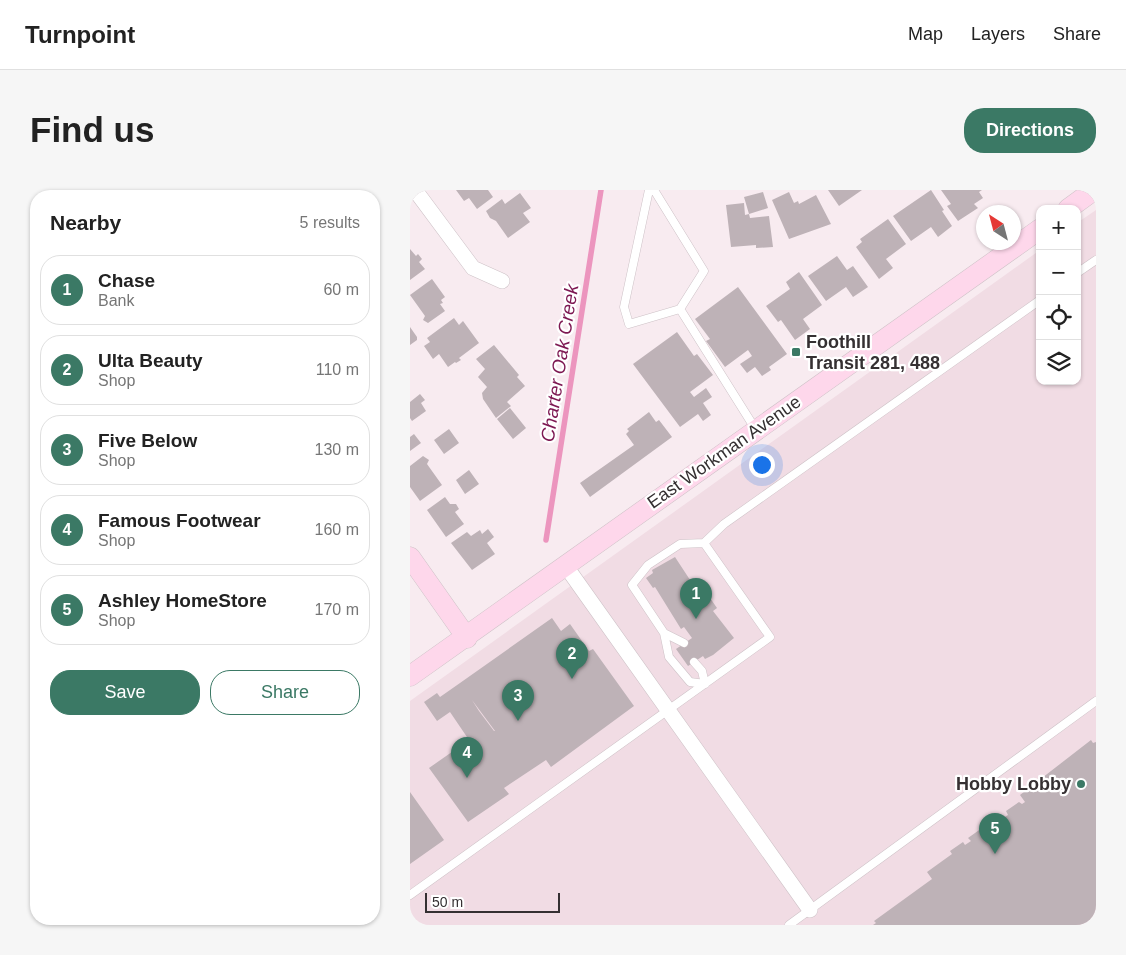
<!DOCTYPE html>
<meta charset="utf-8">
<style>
body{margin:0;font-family:Arial,sans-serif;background:#f6f6f6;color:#222}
.controls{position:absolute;right:15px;top:15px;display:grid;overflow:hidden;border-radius:10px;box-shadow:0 1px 4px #0004}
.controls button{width:45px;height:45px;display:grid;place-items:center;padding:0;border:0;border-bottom:1px solid #e0e0e0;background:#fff;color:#222;font:25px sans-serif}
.compass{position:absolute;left:566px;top:15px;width:45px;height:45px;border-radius:50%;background:#fff;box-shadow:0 1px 4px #0004;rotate:324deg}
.scale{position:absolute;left:15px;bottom:12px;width:135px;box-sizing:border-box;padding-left:5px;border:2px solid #353032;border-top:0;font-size:14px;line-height:18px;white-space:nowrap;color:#353032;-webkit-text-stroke:4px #fff;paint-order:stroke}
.you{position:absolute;left:351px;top:274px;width:18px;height:18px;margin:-12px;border:4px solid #fff;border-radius:50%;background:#1a73e8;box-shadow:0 0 0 8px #1a73e833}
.badge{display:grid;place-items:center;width:32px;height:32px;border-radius:50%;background:#3b7965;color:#fff;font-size:16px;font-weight:700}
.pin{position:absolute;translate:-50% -41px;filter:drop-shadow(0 1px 2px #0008)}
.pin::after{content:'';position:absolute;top:26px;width:18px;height:15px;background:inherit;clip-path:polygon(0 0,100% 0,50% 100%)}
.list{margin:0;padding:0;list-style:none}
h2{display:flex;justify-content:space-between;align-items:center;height:65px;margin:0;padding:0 20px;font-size:21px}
h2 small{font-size:16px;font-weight:400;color:#767676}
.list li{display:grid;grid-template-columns:32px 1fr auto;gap:15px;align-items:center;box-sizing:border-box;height:70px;margin:0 10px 10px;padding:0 10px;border:1px solid #e0e0e0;border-radius:20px}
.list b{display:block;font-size:19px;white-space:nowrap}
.list p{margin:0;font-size:16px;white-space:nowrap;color:#767676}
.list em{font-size:16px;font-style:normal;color:#767676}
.actions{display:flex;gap:10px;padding:15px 20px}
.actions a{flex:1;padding:11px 0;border:1px solid #3b7965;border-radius:20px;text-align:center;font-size:18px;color:#3b7965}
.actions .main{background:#3b7965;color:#fff}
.icon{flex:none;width:28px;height:28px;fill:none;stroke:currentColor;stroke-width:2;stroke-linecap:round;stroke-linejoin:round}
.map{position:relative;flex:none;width:686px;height:735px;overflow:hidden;border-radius:20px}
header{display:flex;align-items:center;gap:30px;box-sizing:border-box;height:70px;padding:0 25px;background:#fff;border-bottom:1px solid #e0e0e0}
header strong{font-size:24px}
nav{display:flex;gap:28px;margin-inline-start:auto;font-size:18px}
.intro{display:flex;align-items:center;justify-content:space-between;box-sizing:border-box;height:120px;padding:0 30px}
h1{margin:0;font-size:35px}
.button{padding:12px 22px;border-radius:20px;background:#3b7965;color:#fff;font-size:18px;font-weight:700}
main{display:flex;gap:30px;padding:0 30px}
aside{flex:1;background:#fff;border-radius:20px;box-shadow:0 1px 4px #0004}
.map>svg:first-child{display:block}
.built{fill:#f1dce4}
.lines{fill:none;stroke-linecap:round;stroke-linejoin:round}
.stream{stroke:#ec95be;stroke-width:5.5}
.building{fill:#beb2b7;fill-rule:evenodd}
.lane-casing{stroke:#cec2c7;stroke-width:9}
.street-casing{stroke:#cec2c7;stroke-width:16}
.secondary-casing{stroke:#cec2c7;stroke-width:21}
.lane{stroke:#fff;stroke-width:8}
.street{stroke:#fff;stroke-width:15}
.secondary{stroke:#fed7eb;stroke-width:20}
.poi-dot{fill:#3b7965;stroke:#fff;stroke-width:2}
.labels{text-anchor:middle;stroke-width:4.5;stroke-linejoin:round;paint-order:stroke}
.poi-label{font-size:18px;font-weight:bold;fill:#353032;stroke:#fff;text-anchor:start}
.street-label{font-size:18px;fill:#353032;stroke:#fff}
.water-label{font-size:19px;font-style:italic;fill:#7d1852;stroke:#fff}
</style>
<header>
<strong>Turnpoint</strong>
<nav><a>Map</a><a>Layers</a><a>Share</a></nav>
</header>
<div class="intro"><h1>Find us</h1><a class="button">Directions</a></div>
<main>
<aside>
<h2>Nearby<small>5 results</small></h2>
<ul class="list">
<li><span class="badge">1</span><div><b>Chase</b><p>Bank</p></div><em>60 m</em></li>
<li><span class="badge">2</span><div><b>Ulta Beauty</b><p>Shop</p></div><em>110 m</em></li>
<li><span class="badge">3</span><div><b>Five Below</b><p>Shop</p></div><em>130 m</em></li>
<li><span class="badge">4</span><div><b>Famous Footwear</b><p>Shop</p></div><em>160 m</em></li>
<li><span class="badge">5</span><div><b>Ashley HomeStore</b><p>Shop</p></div><em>170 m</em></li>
</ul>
<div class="actions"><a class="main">Save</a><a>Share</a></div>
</aside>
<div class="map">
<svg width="686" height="735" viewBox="0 0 686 735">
<rect width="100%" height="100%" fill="#f8ebf0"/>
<!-- built -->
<path class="built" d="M 686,20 L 686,735 L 0,735 L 0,511 L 630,60 L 630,191 L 667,191 L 667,33 Z"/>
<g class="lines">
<!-- stream -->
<path class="stream" d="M 136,350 L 191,0"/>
</g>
<!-- building -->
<path class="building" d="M 46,0 L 78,0 L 83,7 L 67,19 L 59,8 L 54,11 Z
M 418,0 L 452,0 L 429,16 Z
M 521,0 L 534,20 L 532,21 L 542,36 L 528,47 L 521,37 L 501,51 L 483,26 Z
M 531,0 L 572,0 L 569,2 L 573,8 L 564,14 L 568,18 L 548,31 L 537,16 L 541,14 Z
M 353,2 L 358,18 L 339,24 L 334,7 Z
M 379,2 L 384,13 L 388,11 L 389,14 L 406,5 L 421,34 L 379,49 L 362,10 Z
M 110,3 L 121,18 L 113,23 L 120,32 L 98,48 L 86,31 L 80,28 L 76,21 L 92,9 L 95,14 Z
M 334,13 L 335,25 L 339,24 L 340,28 L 359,26 L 363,57 L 346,58 L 346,55 L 321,57 L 316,15 Z
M 478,29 L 496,54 L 476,69 L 483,78 L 469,89 L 446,57 L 452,52 L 450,49 Z
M 0,59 L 6,66 L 8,64 L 12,69 L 9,72 L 15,79 L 0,90 Z
M 427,66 L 437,80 L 443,76 L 458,97 L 443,107 L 436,97 L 416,111 L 398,86 Z
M 389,82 L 412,115 L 393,129 L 400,139 L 385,150 L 371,130 L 368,132 L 356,116 L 380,99 L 376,92 Z
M 22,89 L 35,107 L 31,110 L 33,113 L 30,114 L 35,121 L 18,133 L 13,130 L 15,126 L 0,105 Z
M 328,97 L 377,164 L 359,177 L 361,180 L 352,186 L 345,177 L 337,183 L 330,174 L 342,166 L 338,160 L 315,177 L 296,151 L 300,149 L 285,129 Z
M 44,128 L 49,135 L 53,131 L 69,153 L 49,168 L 51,170 L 46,173 L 45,172 L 38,177 L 29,164 L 23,169 L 14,156 L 20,152 L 17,148 Z
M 0,137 L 7,147 L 7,150 L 0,155 Z
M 267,142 L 284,166 L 287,164 L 303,185 L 280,202 L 284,207 L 296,198 L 302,207 L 293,213 L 301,225 L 293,231 L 288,224 L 270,237 L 223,174 Z
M 84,155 L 109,185 L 107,187 L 115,196 L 97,212 L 101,216 L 86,228 L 73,209 L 72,203 L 77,197 L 68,187 L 75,179 L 66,169 Z
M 10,204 L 15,210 L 11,213 L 16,221 L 2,231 L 0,228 L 0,212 Z
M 100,218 L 116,238 L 103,249 L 87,229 Z
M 239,222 L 246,232 L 249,230 L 262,247 L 180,307 L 170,293 L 224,255 L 216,244 L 219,241 L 217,239 Z
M 39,239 L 49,253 L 34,264 L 24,250 Z
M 4,244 L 11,253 L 0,261 L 0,247 Z
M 13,266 L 19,270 L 17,274 L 32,295 L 10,311 L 0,297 L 0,276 Z
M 59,280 L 69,294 L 55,304 L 46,290 Z
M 35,307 L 40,314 L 46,314 L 49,319 L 45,322 L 54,334 L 36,347 L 17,320 Z
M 78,339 L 84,347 L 77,353 L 85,364 L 62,380 L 41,353 L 57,342 L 61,346 L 70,340 L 72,344 Z
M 265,367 L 284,396 L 289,392 L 307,418 L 303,421 L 324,448 L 303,465 L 295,469 L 293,466 L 278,476 L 266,459 L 282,448 L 274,437 L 271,439 L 245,397 L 243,398 L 236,388 L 243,383 L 242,380 Z
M 142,428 L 151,441 L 160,434 L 179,461 L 183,459 L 224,516 L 141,577 L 136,570 L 94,598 L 99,604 L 58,632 L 19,578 L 59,550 L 40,522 L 27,531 L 14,512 L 27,503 L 30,507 L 50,493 ZM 62,510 L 85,541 L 84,541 L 69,521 Z
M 681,550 L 683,553 L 686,552 L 686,735 L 463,735 L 466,733 L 464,731 L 522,689 L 517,682 L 542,664 L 540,661 L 553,652 L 555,655 L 561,651 L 558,648 L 572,638 L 575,642 L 580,638 L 577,634 L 591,625 L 593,628 L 598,625 L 596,621 L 609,612 L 612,614 L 615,612 L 610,605 Z
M 0,602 L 34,650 L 0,674 Z"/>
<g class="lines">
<!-- lane casing -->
<g class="lane-casing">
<path id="lane" d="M 239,0 L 214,117 L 219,134 L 270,119 L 294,81 L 244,0
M 667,83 L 686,70
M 270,119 L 346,240
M 254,443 L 274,453
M 284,472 L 292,481 L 295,494 L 280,492 L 259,467 L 254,443 L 222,395 L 238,375 L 270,354 L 294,353
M 0,705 L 360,447 L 294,353 L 314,334 L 630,110
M 379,735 L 686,511"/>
</g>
<!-- street casing -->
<g class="street-casing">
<path id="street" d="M 5,0 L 63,78 L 92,91
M 155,375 L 400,720"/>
</g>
<!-- secondary casing -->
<g class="secondary-casing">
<path id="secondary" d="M 658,19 L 684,0
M 0,367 L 57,448
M 0,486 L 630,39"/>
</g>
<!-- lane -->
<use href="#lane" class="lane"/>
<!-- street -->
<use href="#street" class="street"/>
<!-- secondary -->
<use href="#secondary" class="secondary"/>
</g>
<!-- markers -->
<g class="poi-dot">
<rect x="381" y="157" width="10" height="10" rx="2.5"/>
<circle cx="671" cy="594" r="5"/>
</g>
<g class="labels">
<!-- poi labels -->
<g class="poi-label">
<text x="396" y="158">Foothill<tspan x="396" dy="21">Transit 281, 488</tspan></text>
<text x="661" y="600" text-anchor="end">Hobby Lobby</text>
</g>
<!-- street labels -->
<g class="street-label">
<text transform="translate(314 262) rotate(-35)" y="6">East Workman Avenue</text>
</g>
<!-- water labels -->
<g class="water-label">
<text transform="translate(149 173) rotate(-81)" y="7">Charter Oak Creek</text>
</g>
</g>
</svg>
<div class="controls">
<button>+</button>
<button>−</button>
<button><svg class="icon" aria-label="locate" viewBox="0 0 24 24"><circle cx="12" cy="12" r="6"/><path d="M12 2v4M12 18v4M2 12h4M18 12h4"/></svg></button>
<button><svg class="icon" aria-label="layers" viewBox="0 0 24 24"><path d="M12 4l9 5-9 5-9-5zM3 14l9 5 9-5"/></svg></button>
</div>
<svg class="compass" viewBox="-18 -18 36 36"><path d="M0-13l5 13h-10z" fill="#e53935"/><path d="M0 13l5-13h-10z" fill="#767676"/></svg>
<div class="scale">50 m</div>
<div class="you"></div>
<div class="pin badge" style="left:286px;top:429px">1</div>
<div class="pin badge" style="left:162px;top:489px">2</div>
<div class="pin badge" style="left:108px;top:531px">3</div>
<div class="pin badge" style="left:57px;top:588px">4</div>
<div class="pin badge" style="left:585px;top:664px">5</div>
</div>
</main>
